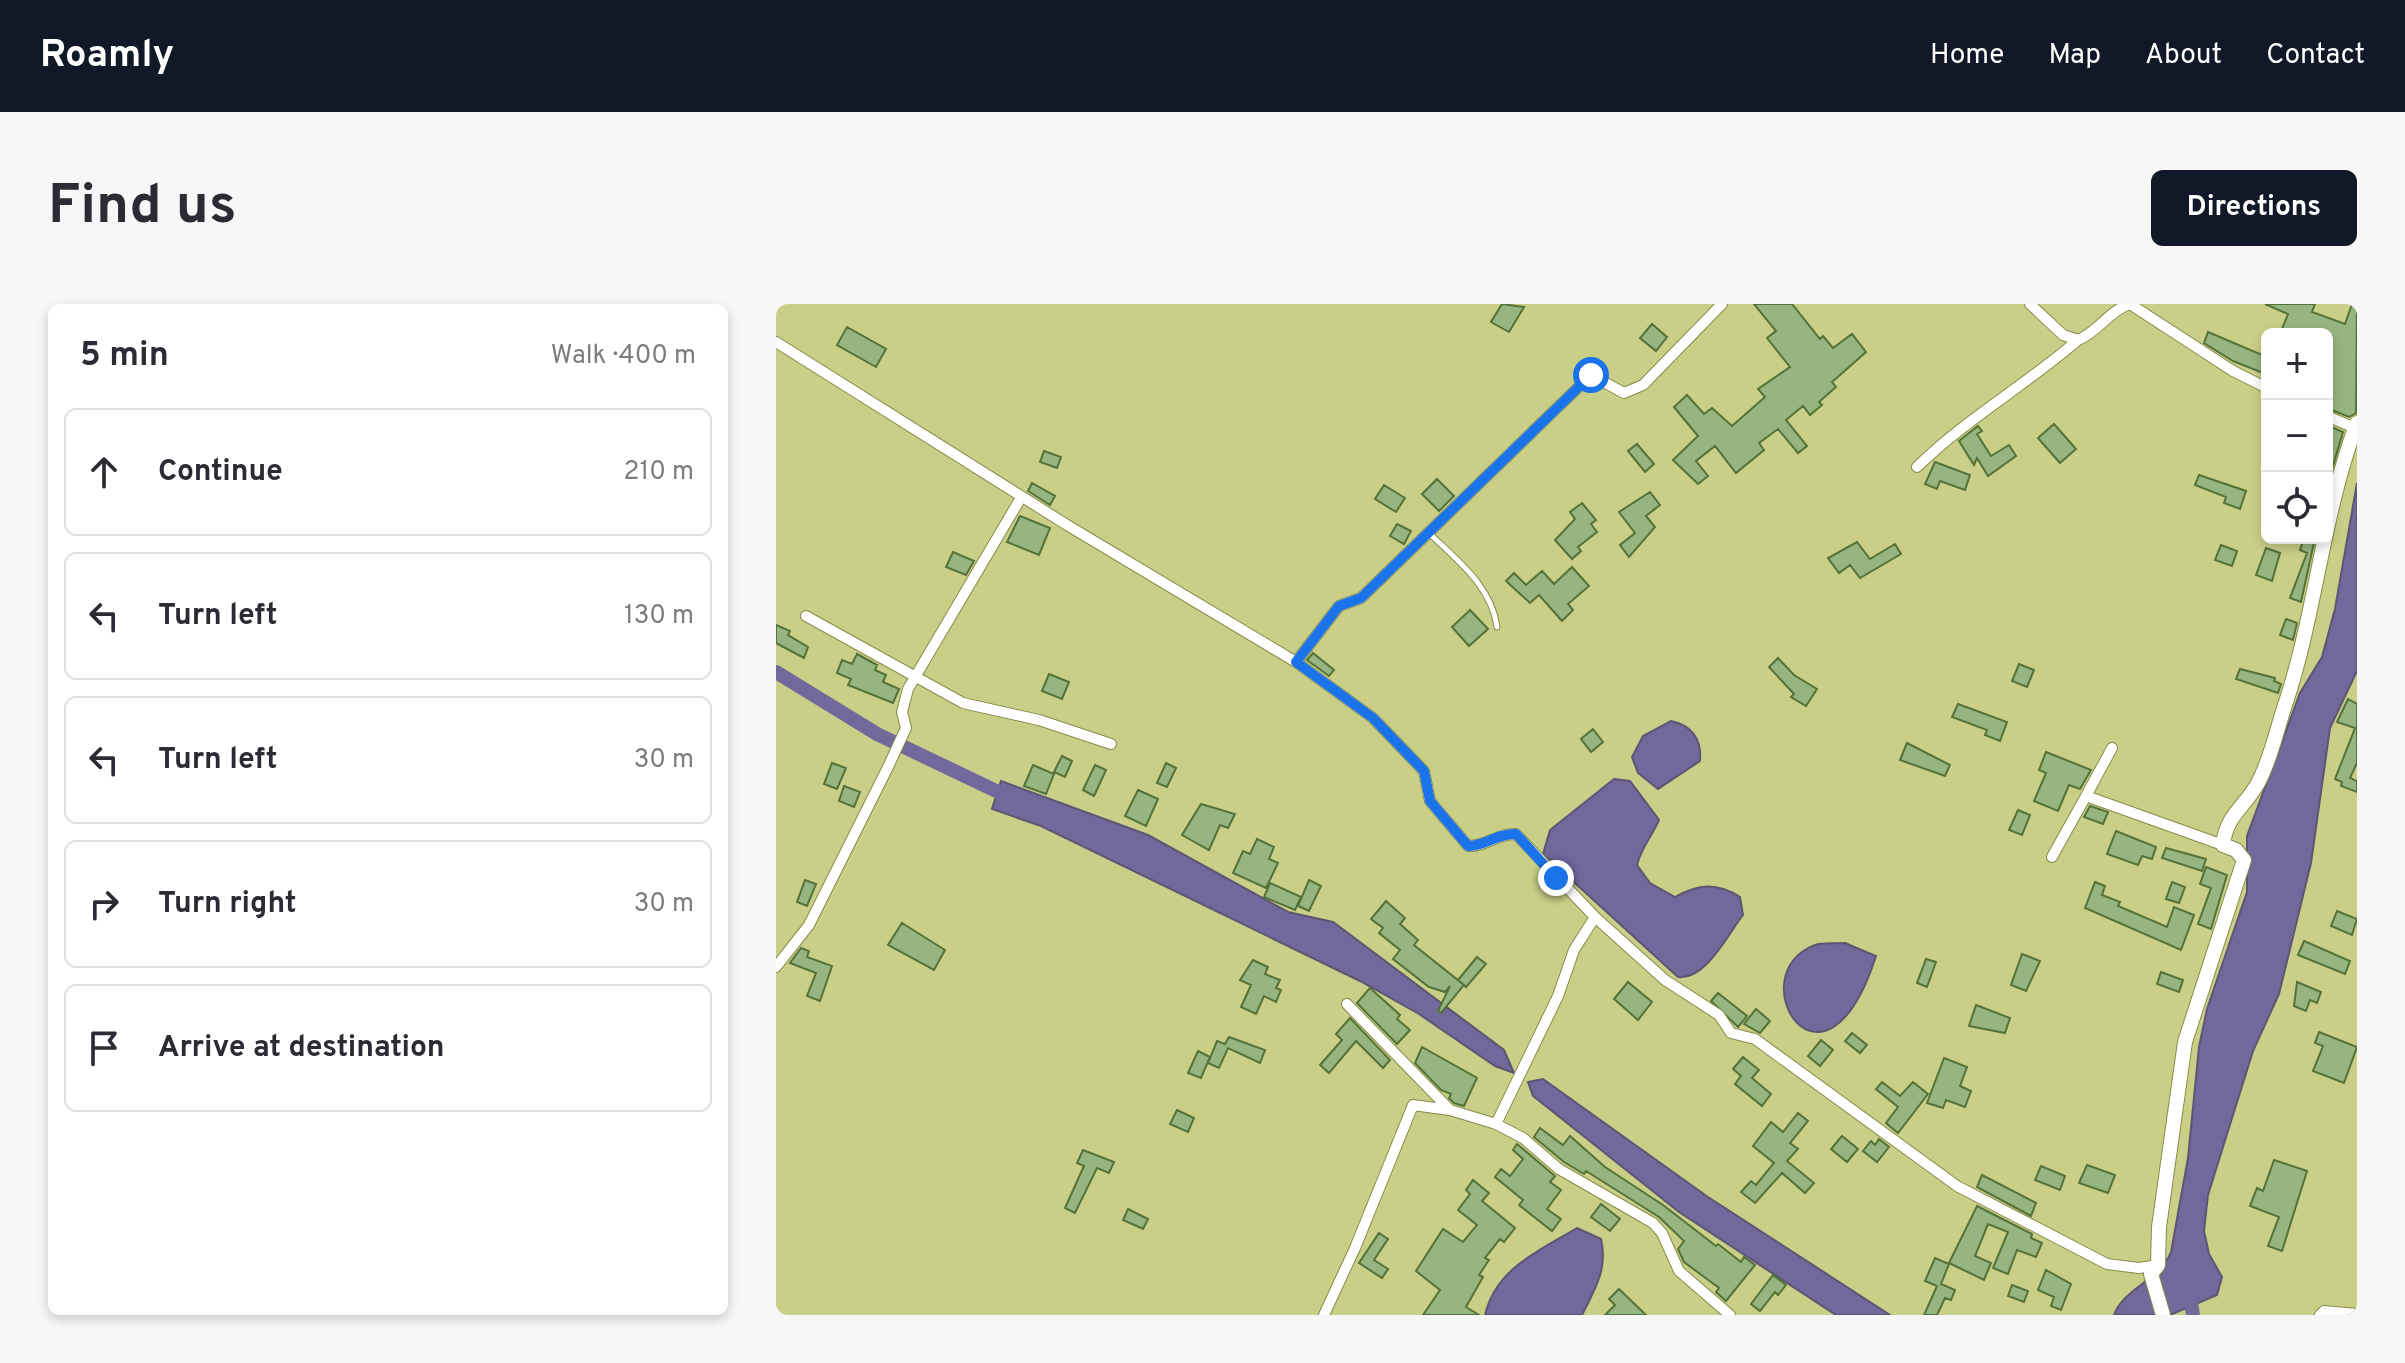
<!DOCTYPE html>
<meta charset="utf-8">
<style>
body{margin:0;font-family:Overpass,sans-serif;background:#f7f7f7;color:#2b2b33}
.controls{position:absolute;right:24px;top:24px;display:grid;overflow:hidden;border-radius:12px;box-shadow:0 4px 12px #0003}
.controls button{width:72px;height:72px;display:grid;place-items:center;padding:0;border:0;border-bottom:2px solid #e1e1e2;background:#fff;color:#2b2b33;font:40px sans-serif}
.stop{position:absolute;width:24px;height:24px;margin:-18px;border:6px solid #1a73e8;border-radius:50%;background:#fff}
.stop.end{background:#1a73e8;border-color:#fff;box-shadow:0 2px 8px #0008}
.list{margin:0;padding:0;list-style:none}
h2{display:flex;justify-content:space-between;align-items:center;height:104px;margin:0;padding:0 32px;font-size:34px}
h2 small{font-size:26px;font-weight:400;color:#7c7c81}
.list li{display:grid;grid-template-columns:52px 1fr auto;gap:24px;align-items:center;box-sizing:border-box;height:128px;margin:0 16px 16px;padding:0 16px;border:2px solid #e1e1e2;border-radius:12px}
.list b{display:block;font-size:30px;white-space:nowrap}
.list em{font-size:26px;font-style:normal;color:#7c7c81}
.icon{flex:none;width:44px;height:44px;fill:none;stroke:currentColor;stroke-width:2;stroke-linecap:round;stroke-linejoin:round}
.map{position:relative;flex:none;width:1581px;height:1011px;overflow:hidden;border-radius:12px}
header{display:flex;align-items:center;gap:48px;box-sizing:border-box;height:112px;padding:0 40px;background:#111827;color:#fff}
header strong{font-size:38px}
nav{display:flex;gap:44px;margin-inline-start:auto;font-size:28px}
.intro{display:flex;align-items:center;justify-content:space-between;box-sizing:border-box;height:192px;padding:0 48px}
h1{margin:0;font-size:56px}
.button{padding:20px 36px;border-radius:12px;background:#111827;color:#fff;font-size:28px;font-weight:700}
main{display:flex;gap:48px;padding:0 48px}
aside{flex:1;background:#fff;border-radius:12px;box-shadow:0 4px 12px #0003}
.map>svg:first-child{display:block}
.water{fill:#71689c;stroke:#5c5672;stroke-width:2}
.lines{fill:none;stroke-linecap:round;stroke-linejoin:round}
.canal{stroke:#71689c;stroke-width:14}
.building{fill:#97b580;stroke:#547238;stroke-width:2}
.lane-casing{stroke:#878b46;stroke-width:7}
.street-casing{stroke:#878b46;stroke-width:12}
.secondary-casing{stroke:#878b46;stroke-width:16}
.lane{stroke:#fff;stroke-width:5}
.street{stroke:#fff;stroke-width:10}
.secondary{stroke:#fff;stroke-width:14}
.route{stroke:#1a73e8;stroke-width:10}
</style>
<header>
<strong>Roamly</strong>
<nav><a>Home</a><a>Map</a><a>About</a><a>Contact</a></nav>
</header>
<div class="intro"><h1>Find us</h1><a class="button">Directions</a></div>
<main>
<aside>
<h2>5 min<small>Walk · 400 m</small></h2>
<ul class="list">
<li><svg class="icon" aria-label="ahead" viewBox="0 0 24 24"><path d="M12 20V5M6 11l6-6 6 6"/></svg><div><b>Continue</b></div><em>210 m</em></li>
<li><svg class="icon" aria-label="left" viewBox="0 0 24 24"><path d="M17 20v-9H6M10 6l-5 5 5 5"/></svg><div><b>Turn left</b></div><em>130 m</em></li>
<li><svg class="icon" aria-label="left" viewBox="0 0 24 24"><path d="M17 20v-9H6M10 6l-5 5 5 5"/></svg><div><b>Turn left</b></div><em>30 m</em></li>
<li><svg class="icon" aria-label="right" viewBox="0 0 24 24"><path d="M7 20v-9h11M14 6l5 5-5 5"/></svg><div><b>Turn right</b></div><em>30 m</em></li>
<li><svg class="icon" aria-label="arrive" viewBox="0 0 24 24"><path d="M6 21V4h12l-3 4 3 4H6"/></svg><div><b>Arrive at destination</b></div></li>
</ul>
</aside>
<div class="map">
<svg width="1581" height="1011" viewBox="0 0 1581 1011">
<rect width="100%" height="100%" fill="#cacf88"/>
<!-- water -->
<path class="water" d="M 1581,179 L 1581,367 L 1554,424 L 1535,559 L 1503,690 L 1477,747 L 1432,891 L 1428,927 L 1433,950 L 1446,973 L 1441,991 L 1394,1011 L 1338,1011 C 1348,984 1384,976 1395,948 L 1412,854 L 1423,743 L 1431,705 L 1471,588 L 1471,532 L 1524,389 L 1546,353 L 1559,305 Z
M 895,417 C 916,421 926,436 924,457 L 882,485 L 862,469 L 856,453 L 867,432 Z
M 838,475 L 854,477 L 883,516 C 876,532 865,544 861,561 L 874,579 L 899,593 C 922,580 941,578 964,593 L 967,611 C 952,630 930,676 902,673 L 767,550 L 774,526 Z
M 225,477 L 372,531 L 512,608 L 557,618 L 728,746 L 738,769 L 719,762 L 643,710 L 584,677 L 265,522 L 216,505 Z
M 1069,639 L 1100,652 C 1048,814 961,671 1039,641 C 1047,638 1061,640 1069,639 Z
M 767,775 L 932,893 L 1114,1011 L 1060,1011 L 903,908 L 757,792 L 752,778 Z
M 801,924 L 825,935 C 832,965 819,985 806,1011 L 709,1011 C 720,964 763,947 801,924 Z"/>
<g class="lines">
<!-- canal -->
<path class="canal" d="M 0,368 L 101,430 L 239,496
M 1413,986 L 1417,1011"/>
</g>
<!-- building -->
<path class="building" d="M 726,0 L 748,3 L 733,28 L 715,18 Z
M 978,0 L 1016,0 L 1044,35 L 1047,32 L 1057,44 L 1076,30 L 1090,48 L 1056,78 L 1060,83 L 1043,98 L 1046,101 L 1034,111 L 1027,102 L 1010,116 L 1031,142 L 1022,149 L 1002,125 L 983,139 L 988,146 L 960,169 L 939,142 L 920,157 L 932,172 L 922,180 L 897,156 L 922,132 L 898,103 L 911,91 L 928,110 L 936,104 L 956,122 L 989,93 L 982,85 L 1014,63 L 991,34 L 1000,27 Z
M 1489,0 L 1539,0 L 1536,8 L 1569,20 L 1576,0 L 1581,0 L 1580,109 L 1573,113 L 1551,104 L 1551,30 L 1504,30 L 1512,10 Z
M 876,20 L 891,33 L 880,47 L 864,34 Z
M 71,23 L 110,45 L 100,63 L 61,41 Z
M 1432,28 L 1491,53 L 1487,69 L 1457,57 L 1428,39 Z
M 1278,120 L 1300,145 L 1284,159 L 1262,134 Z
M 1551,121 L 1567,128 L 1551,182 Z
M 1202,122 L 1206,127 L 1201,130 L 1215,152 L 1233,141 L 1240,152 L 1212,172 L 1201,154 L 1198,161 L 1183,137 Z
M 861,140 L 878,160 L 869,168 L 852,147 Z
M 268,147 L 285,153 L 281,164 L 264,158 Z
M 1159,158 L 1194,171 L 1189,186 L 1164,177 L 1161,185 L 1149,180 Z
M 1423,171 L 1470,187 L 1464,205 L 1448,199 L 1450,193 L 1419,181 Z
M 661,175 L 678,192 L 663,207 L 646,190 Z
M 256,179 L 279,192 L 274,201 L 252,187 Z
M 608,181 L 629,194 L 620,208 L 599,195 Z
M 874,188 L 884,201 L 870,212 L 879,223 L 853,253 L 844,241 L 859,229 L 843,208 Z
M 806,199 L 820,216 L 815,220 L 821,228 L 802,243 L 805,247 L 796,255 L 779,236 L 799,215 L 794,208 Z
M 244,212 L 274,224 L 263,251 L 231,238 Z
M 621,220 L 635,227 L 628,240 L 614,232 Z
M 1528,234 L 1539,234 L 1525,298 L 1514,294 L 1531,249 L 1524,246 Z
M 1081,238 L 1094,255 L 1119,240 L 1125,250 L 1084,274 L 1074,261 L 1063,269 L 1052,254 Z
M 1445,241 L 1461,247 L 1456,262 L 1439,256 Z
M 1490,244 L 1504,249 L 1496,277 L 1480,271 Z
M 177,248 L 198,257 L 190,271 L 170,263 Z
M 796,263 L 813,282 L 792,300 L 797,306 L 786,317 L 763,291 L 754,299 L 730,277 L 738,269 L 750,281 L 766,267 L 778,280 Z
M 694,306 L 712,325 L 693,342 L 676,323 Z
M 1510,315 L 1521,319 L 1517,336 L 1504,331 Z
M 0,321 L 14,327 L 12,331 L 32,343 L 28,354 L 0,339 Z
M 537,349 L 558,366 L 553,372 L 531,356 Z
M 81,350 L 101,361 L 99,366 L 110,371 L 107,378 L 123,385 L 117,399 L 72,381 L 75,375 L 61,369 L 66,356 L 76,360 Z
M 1002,354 L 1018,371 L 1041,385 L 1030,402 L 1015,393 L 1018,390 L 993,363 Z
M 1243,360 L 1258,366 L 1251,383 L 1236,377 Z
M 1464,365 L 1499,374 L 1498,377 L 1505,380 L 1502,389 L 1460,375 Z
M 273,370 L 293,378 L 286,395 L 266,387 Z
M 1572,395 L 1581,400 L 1581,459 L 1574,474 L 1581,477 L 1581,488 L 1565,482 L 1566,478 L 1559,475 L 1579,424 L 1561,418 Z
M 1182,400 L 1231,418 L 1224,437 L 1209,431 L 1211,426 L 1176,413 Z
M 817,425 L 827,438 L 815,448 L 805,435 Z
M 1131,439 L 1174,461 L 1169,472 L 1124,456 Z
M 1270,448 L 1315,466 L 1304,485 L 1293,481 L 1282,507 L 1258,497 L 1270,469 L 1263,466 Z
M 286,452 L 296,457 L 289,473 L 278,468 Z
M 56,459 L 70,464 L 61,485 L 48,480 Z
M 390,459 L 400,464 L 391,483 L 381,479 Z
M 257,461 L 278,470 L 270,490 L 248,482 Z
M 319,461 L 330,466 L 318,492 L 307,486 Z
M 68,482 L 84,488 L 78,503 L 63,497 Z
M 362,486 L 382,495 L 370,522 L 349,512 Z
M 425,500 L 459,510 L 452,524 L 444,521 L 433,546 L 406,531 Z
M 1314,502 L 1332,508 L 1327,520 L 1308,513 Z
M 1242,506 L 1254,511 L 1246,531 L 1233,526 Z
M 1340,527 L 1380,543 L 1376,555 L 1366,552 L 1362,561 L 1331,550 Z
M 481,535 L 498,543 L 493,555 L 502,559 L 490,584 L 457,569 L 467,547 L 474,550 Z
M 1390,544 L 1430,555 L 1426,567 L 1386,554 Z
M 1430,563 L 1451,571 L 1435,625 L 1422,620 L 1435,584 L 1424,580 Z
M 29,576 L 40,580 L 31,602 L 21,598 Z
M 533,576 L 545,582 L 533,607 L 522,602 Z
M 1319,578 L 1329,582 L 1326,591 L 1344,598 L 1342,602 L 1391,623 L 1398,603 L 1418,611 L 1405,646 L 1309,604 Z
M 1396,578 L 1409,583 L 1403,599 L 1390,595 Z
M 494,579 L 525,593 L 519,606 L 488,593 Z
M 610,597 L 629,614 L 624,620 L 642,636 L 638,641 L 688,681 L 665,709 L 662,707 L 674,682 L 669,688 L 653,683 L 617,655 L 624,646 L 603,629 L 607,624 L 595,615 Z
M 1561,607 L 1581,615 L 1576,631 L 1555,622 Z
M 126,619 L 169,646 L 158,666 L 112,641 Z
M 1528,637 L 1574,657 L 1569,670 L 1522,651 Z
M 25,644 L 33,647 L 31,653 L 56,662 L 44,697 L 31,692 L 40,669 L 14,659 Z
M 1246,650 L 1264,657 L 1250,687 L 1235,681 Z
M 701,653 L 710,660 L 690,683 L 682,676 Z
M 1150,655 L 1160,658 L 1151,683 L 1141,679 Z
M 477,656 L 492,663 L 489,670 L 504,676 L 500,684 L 505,686 L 500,698 L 488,692 L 480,710 L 465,703 L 475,681 L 464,676 Z
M 1385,668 L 1407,676 L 1403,688 L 1381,680 Z
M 852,678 L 876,698 L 862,716 L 838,695 Z
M 1521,678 L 1545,688 L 1541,699 L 1534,696 L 1530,707 L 1518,702 Z
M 594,684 L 624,711 L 621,715 L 634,726 L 621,740 L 581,699 Z
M 942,689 L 971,712 L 962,723 L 935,697 Z
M 1200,701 L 1234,714 L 1229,729 L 1193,722 Z
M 980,705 L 994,717 L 984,729 L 968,720 Z
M 574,714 L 614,756 L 607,764 L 580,737 L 553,769 L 544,761 L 566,736 L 560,730 Z
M 1543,728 L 1581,743 L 1568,779 L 1537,767 L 1547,742 L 1539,739 Z
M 1076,729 L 1091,741 L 1084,749 L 1069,737 Z
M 453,733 L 489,746 L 484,759 L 452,744 L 443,764 L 432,759 L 441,737 L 449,740 Z
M 1045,736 L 1057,746 L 1044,762 L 1032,752 Z
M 646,743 L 701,774 L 688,802 L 678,799 L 673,794 L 675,790 L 665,786 L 639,759 Z
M 422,747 L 434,753 L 425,774 L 412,769 Z
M 967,753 L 983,766 L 976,774 L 995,790 L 986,802 L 959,780 L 965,772 L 957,765 Z
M 1168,754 L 1191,763 L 1184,782 L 1195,787 L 1189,803 L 1170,796 L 1167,804 L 1151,799 Z
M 1106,778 L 1124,792 L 1137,778 L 1152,790 L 1122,829 L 1110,819 L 1122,803 L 1100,785 Z
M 401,806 L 418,814 L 412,828 L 394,820 Z
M 1022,809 L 1032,817 L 1014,839 L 1022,845 L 1011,857 L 1038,879 L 1029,889 L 1006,869 L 979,899 L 965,888 L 975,877 L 980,881 L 998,859 L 977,842 L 995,818 L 1007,828 Z
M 764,824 L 787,841 L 794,832 L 829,863 L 887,901 L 940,942 L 942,940 L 965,958 L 968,953 L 979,961 L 950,997 L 940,988 L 943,984 L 908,958 L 902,945 L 908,937 L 883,913 L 810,867 L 808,870 L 788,858 L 758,833 Z
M 1066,832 L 1082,845 L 1071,858 L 1055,845 Z
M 1103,835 L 1113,843 L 1101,858 L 1087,847 L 1095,837 L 1099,841 Z
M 741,840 L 779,872 L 774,878 L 785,886 L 771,905 L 785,915 L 776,927 L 743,901 L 747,896 L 719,873 L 725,865 L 734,872 L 747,855 L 737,846 Z
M 307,846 L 338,858 L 333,869 L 321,864 L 299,909 L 289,904 L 308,862 L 301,859 Z
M 1498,856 L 1531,867 L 1506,947 L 1492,942 L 1503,913 L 1474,902 L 1481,884 L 1487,887 Z
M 1311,861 L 1339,871 L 1332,889 L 1303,879 Z
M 1265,862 L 1289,872 L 1284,886 L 1259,876 Z
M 1206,871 L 1260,899 L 1255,912 L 1201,883 Z
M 697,876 L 713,889 L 706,897 L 739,924 L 728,938 L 724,935 L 709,954 L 713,956 L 703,971 L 707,973 L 690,1003 L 703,1011 L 647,1011 L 664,986 L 640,967 L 667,925 L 687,938 L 701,921 L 682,906 L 694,890 L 690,886 Z
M 825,900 L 844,915 L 834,927 L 815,913 Z
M 1201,902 L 1256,930 L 1255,934 L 1266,939 L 1260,953 L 1241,946 L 1232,970 L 1217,964 L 1232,928 L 1212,920 L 1199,952 L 1215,959 L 1208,976 L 1173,959 Z
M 352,905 L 372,915 L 367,925 L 347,916 Z
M 603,929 L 612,935 L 598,956 L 612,965 L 606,974 L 583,959 Z
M 1159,954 L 1173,960 L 1165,980 L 1179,986 L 1175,996 L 1169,994 L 1161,1011 L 1148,1011 L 1161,982 L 1149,977 Z
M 1270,966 L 1295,980 L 1285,1006 L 1275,1002 L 1278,993 L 1262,986 Z
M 997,971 L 1010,981 L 1002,991 L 999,988 L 984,1007 L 975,1000 Z
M 1236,981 L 1252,987 L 1248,998 L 1232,992 Z
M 843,985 L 870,1011 L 829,1011 L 839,1001 L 833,995 Z"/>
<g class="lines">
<!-- lane casing -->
<g class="lane-casing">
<path id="lane" d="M 654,230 C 682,257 716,283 721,323"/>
</g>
<!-- street casing -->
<g class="street-casing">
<path id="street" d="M 1254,0 L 1287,31 L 1302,36 C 1322,28 1332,8 1353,0
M 1354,0 L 1457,67 L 1491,84
M 0,38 L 291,221 L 520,358 L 597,414 L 648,467 L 654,497 L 692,542 C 709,543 722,529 740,530 L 819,613 L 889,676 L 943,711 L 955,729 L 979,735 L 1181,882 L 1331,960 L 1363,964 L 1382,961
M 1551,112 L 1581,125
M 1141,163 C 1190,115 1250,81 1302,36
M 30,312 L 187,399 L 263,416 L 335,440
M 520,358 L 563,302 L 585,294 L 815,71 L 848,89 L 867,81 L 946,0
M 1336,444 L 1310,492 L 1447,541
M 1276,553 L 1310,492
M 0,663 L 33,621 L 112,463 L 130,424 L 126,408 L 132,385 L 243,197
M 571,700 L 674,806 L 720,820 L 747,834 L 783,865 L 877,919 L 886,929 L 903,967 L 954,1011
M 720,820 L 782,692 L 798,646 L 819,613
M 548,1011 L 579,944 L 637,801 L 674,806
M 1544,1011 L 1548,1007 L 1581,1010"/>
</g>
<!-- secondary casing -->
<g class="secondary-casing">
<path id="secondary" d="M 1387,1011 L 1375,970 L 1382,961 L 1383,923 L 1409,738 L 1468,556 L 1460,546 L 1447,541 C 1450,511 1469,503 1482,479 C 1495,455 1501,424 1510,398 C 1540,307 1547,208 1581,119"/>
</g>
<!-- lane -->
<use href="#lane" class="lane"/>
<!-- street -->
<use href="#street" class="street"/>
<!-- secondary -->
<use href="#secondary" class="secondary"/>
</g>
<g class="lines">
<!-- route -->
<path class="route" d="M 780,574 L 740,530 C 722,529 709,542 692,542 L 654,497 L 648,467 L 597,414 L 520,358 L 563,302 L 585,294 L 815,71"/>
</g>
</svg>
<div class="controls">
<button>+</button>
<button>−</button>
<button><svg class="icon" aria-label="locate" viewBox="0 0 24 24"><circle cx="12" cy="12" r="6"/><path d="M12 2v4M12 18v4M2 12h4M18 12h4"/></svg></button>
</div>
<div class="stop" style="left:815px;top:71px"></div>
<div class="stop end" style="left:780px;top:574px"></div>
</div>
</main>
